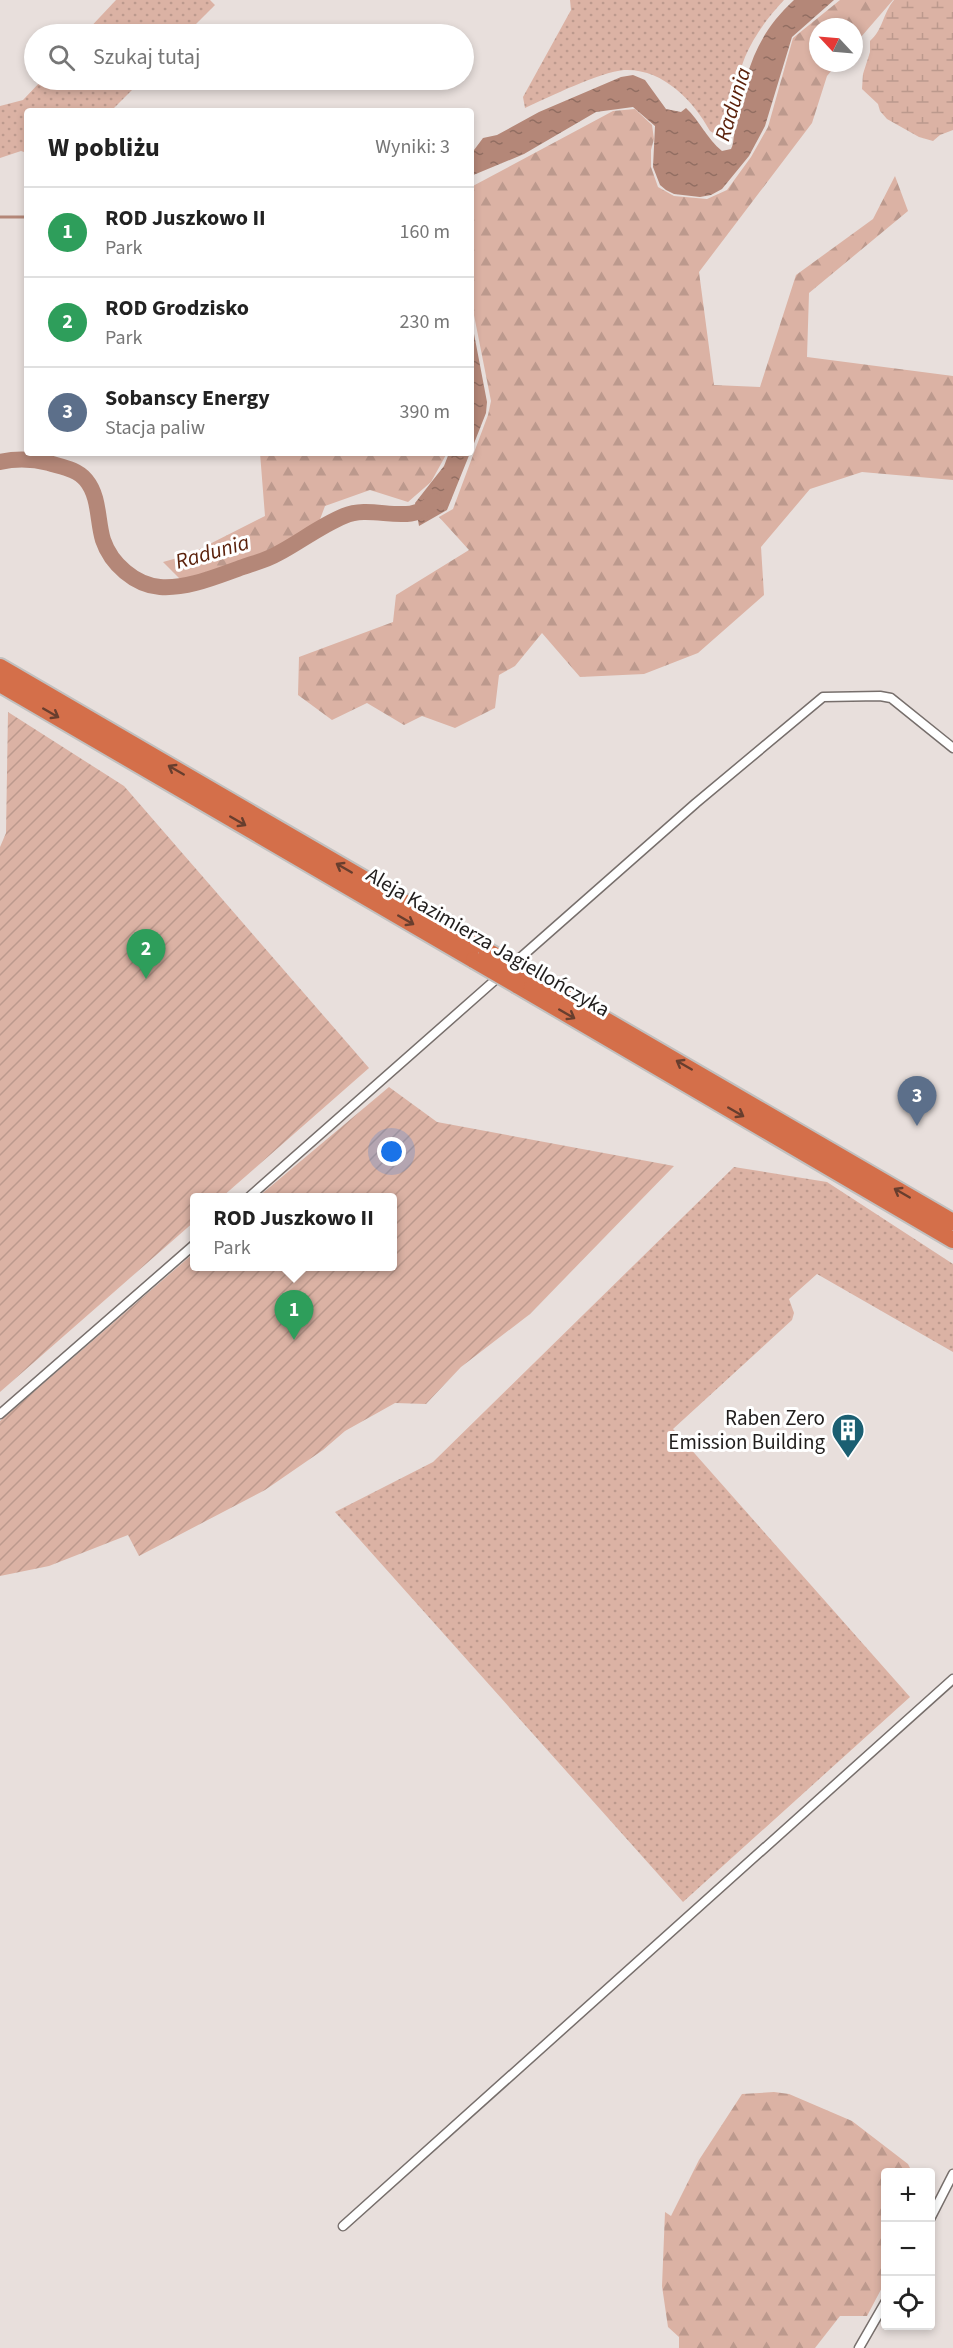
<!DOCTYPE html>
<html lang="pl">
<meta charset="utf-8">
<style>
body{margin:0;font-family:"Source Sans 3",sans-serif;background:#f6f6f6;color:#222}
.controls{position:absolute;right:18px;bottom:18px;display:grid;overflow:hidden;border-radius:6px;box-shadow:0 3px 9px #0003}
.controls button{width:54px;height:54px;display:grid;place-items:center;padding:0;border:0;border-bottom:2px solid #e0e0e0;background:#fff;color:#222;font:30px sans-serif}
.compass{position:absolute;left:809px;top:18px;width:54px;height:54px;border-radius:50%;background:#fff;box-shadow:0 3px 9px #0003;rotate:296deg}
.you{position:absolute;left:392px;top:1152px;width:21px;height:21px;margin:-15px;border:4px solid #fff;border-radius:50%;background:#1a73e8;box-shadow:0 0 0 9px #1a73e833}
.badge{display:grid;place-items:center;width:39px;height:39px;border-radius:50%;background:#d93025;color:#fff;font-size:20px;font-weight:700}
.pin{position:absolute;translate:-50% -50px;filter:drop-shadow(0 2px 3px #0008)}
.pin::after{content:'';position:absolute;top:32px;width:21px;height:18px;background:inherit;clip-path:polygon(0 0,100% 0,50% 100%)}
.popup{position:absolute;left:190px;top:1193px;width:207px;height:78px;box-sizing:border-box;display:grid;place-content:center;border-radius:6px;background:#fff;filter:drop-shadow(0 2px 4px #0005);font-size:20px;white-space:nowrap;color:#767676}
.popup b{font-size:22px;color:#222}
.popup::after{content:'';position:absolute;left:50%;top:100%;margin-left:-12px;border:12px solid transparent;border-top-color:#fff}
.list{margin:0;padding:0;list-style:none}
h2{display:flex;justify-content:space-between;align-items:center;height:78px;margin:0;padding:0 24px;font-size:26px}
h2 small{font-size:20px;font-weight:400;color:#767676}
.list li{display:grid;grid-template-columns:39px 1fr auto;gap:18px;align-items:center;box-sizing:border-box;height:90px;padding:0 24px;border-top:2px solid #e0e0e0}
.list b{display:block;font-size:22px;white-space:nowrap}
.list p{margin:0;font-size:20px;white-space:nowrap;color:#767676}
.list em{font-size:20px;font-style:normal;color:#767676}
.icon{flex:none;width:33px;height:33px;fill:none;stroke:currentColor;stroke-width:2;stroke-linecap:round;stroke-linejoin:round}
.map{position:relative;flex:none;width:953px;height:2348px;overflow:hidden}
.search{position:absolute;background:#fff;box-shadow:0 3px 9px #0003;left:24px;top:24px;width:450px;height:66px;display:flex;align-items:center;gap:15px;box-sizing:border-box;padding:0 21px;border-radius:33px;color:#767676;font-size:22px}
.panel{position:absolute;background:#fff;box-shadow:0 3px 9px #0003;left:24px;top:108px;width:450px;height:348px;border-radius:6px}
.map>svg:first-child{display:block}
.grass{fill:url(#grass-dots)}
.forest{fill:url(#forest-firs)}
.wetland{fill:url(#wetland-marsh)}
.garden{fill:url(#garden-furrows)}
.water{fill:url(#water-ripples)}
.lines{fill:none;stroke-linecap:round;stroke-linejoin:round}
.stream{stroke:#b48778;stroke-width:3}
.river{stroke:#b48778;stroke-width:16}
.minor-casing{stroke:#776f6c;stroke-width:11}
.motorway-casing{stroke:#c1c0bf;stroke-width:20}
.minor{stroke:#fff;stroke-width:8}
.motorway{stroke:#d46f4a;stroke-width:16}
.motorway-bridge-casing{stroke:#c1c0bf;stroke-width:20;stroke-linecap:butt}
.motorway-bridge{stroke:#d46f4a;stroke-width:16}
.oneway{stroke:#683e2e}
.labels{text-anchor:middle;stroke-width:6;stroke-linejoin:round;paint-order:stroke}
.street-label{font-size:21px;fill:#201d1c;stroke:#fff}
.poi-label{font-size:21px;fill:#201d1c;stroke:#fff;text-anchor:end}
.water-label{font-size:22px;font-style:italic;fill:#5b220c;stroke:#fff}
</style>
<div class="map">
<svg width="953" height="2348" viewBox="0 0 953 2348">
<defs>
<pattern id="grass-dots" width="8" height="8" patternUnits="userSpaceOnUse" patternTransform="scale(1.5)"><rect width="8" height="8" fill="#dbb2a4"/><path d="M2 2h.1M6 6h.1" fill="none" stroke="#bc998d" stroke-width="1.8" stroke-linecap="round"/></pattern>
<pattern id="forest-firs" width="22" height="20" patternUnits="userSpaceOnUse" patternTransform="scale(1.5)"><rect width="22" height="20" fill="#dbb2a4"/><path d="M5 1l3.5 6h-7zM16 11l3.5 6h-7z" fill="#bc998d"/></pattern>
<pattern id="wetland-marsh" width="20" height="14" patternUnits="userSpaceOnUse" patternTransform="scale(1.5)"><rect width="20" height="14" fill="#dbb2a4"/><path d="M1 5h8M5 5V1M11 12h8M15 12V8" fill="none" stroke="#bc998d"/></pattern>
<pattern id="garden-furrows" width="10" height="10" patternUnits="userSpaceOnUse" patternTransform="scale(1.5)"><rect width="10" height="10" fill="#dbb2a4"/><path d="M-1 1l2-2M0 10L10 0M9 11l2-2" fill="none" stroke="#bc998d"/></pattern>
<pattern id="water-ripples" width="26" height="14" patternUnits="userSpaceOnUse" patternTransform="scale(1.5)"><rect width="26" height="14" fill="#b48778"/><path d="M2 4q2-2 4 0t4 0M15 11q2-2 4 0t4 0" fill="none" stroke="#926e62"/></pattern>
</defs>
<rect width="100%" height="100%" fill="#e8dfdc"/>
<!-- grass -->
<path class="grass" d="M 116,0 L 210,0 L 215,5 L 186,34 L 84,34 Z
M 570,0 L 784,0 C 768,17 754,36 745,57 C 737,76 730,124 715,134 L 710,131 C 693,100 662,68 624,70 C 600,72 549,97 525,108 L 523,97 L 571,10 Z
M 42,80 L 142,80 L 111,111 L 27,111 L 27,153 L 21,151 L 0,158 L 0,106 L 23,100 Z
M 734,1167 L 827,1182 L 953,1264 L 953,1352 L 817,1274 L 789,1299 L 794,1313 L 792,1320 L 673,1429 L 910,1697 L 683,1902 L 335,1512 L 433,1462 Z"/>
<!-- forest -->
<path class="forest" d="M 840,0 L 893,0 L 854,45 L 854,27 L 818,27 L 818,63 L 838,63 L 827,76 L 812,123 L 699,272 L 714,385 L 760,387 L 796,275 L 873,219 L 895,176 L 908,211 L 809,293 L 807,357 L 953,376 L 953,480 L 862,472 L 810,489 L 761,547 L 764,595 L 698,653 L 644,674 L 580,677 L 542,633 L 515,666 L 499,675 L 495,708 L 455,728 L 422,716 L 404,725 L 367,703 L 332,720 L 298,695 L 299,657 L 393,622 L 396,595 L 469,550 L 439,517 L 453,509 L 488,415 L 491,401 L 471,300 L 471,187 L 613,111 L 635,109 L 652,125 L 654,139 L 651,150 L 651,167 L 658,187 L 674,196 L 707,199 L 727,190 L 751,157 L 768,127 L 793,38 Z
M 260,453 L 447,453 L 431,482 L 408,502 L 370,490 L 325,506 L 316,530 L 275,555 L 186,585 L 163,562 L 188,555 L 265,516 Z
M 774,2092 L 789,2094 L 852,2121 L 908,2164 L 912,2172 L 886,2172 L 885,2282 L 867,2316 L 840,2316 L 815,2348 L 679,2348 L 679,2337 L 668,2327 L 662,2286 L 665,2212 L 671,2216 L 699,2160 L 742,2094 Z"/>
<!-- wetland -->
<path class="wetland" d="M 894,0 L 953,0 L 953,130 L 940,135 L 933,141 L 919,137 L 887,119 L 880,111 L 878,104 L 862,89 L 863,74 L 870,52 L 870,41 C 883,30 883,13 894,0 Z"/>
<!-- garden -->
<path class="garden" d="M 8,712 L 124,786 L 369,1068 L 222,1197 L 195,1198 L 195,1221 L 0,1392 L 0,847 L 6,833 Z
M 389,1087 L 437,1122 L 674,1166 L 530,1314 L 461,1367 L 426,1404 L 395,1403 L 379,1412 L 345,1431 L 323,1450 L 265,1490 L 139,1556 L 128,1535 L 49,1566 L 0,1576 L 0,1421 L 195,1252 L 195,1266 L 393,1266 L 393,1198 L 258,1197 Z"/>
<!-- water -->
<path class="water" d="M 794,0 L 834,0 L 792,37 L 765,126 L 749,156 L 722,189 L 711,195 L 700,197 L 674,194 L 666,190 L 660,185 L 653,167 L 655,126 L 633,107 L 596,112 L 524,154 L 471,176 L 471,151 L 474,150 L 483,138 L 497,135 L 539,112 L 621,77 L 633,75 L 645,80 L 666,109 L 681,112 L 686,108 C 700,121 707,139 722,151 L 731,149 C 735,142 732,134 737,125 C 745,74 754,37 794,0 Z
M 471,318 L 487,402 L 486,413 L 471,451 Z
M 449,453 L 470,453 L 447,510 L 419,526 L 415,503 L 444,466 Z"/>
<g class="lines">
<!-- stream -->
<path class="stream" d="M 0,217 L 27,217"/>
<!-- river -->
<path class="river" d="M 0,462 C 17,458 33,459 49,463 C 62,467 77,469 86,480 C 100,497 97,521 103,540 C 111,564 135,585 160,587 C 188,589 217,576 243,567 C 254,563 267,560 277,554 C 300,542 320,526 344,516 C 374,503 410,528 434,501"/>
<!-- minor casing -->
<g class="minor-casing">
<path id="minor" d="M 520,958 L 696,803 L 823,697 L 880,696 L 891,698 L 953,748
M 248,1198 L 494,981
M 0,1414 L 195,1244
M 930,2219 L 953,2174
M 343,2226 L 953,1679
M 859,2348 L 886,2301"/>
</g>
<!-- motorway casing -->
<g class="motorway-casing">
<path id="motorway" d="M 0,667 L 486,950
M 0,684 L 474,960
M 528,975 L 953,1222
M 517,985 L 953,1240"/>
</g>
<!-- minor -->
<use href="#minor" class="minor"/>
<!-- motorway -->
<use href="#motorway" class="motorway"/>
<!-- motorway-bridge casing -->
<g class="motorway-bridge-casing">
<path id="motorway-bridge" d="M 486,950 L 528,975
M 474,960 L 517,985"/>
</g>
<!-- motorway-bridge -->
<use href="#motorway-bridge" class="motorway-bridge"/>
</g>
<!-- one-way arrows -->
<defs><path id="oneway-shaft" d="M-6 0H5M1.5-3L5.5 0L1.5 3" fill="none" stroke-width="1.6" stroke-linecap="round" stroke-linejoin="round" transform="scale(1.5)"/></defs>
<g class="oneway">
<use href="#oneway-shaft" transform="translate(51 713) rotate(30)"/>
<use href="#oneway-shaft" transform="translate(176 770) rotate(-150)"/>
<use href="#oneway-shaft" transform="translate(238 821) rotate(30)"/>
<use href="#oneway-shaft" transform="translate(344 868) rotate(-150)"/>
<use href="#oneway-shaft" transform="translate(406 920) rotate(30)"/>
<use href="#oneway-shaft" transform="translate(567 1014) rotate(30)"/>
<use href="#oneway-shaft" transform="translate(684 1065) rotate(-150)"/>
<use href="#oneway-shaft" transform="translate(736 1112) rotate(30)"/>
<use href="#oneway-shaft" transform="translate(902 1193) rotate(-150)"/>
</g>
<!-- icons -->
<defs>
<g id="building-pin" transform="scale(1.725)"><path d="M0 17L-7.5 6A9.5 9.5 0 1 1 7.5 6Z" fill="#1b5f72" stroke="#fff"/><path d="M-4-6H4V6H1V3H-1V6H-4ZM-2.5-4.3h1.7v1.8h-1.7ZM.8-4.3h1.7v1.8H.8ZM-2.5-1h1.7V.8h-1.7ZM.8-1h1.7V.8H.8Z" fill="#fff"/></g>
</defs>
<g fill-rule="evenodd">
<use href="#building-pin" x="848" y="1430"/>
</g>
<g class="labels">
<!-- street labels -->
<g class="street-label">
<text transform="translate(488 942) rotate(30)" y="7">Aleja Kazimierza Jagiellończyka</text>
</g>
<!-- poi labels -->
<g class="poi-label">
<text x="825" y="1425">Raben Zero<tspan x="825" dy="24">Emission Building</tspan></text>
</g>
<!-- water labels -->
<g class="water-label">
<text transform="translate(732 104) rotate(-73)" y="8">Radunia</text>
<text transform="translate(212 551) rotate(-16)" y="8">Radunia</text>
</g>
</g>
</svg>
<div class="controls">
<button>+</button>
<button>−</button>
<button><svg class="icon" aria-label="locate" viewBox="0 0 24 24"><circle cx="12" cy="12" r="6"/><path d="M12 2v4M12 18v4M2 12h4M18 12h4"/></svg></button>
</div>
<svg class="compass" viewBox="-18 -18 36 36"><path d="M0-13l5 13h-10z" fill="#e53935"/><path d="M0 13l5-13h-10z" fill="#767676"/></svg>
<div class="you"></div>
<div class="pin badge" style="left:294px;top:1340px;background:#2e9e5b">1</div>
<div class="popup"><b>ROD Juszkowo II</b>Park</div>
<div class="pin badge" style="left:146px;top:979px;background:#2e9e5b">2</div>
<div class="pin badge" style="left:917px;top:1126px;background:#5c6f8a">3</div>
<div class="search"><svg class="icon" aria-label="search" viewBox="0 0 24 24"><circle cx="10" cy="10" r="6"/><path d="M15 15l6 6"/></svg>Szukaj tutaj</div>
<section class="panel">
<h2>W pobliżu<small>Wyniki: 3</small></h2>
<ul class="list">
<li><span class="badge" style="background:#2e9e5b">1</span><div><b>ROD Juszkowo II</b><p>Park</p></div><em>160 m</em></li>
<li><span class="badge" style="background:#2e9e5b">2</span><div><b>ROD Grodzisko</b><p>Park</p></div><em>230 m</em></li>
<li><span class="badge" style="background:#5c6f8a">3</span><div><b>Sobanscy Energy</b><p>Stacja paliw</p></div><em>390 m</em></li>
</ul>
</section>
</div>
